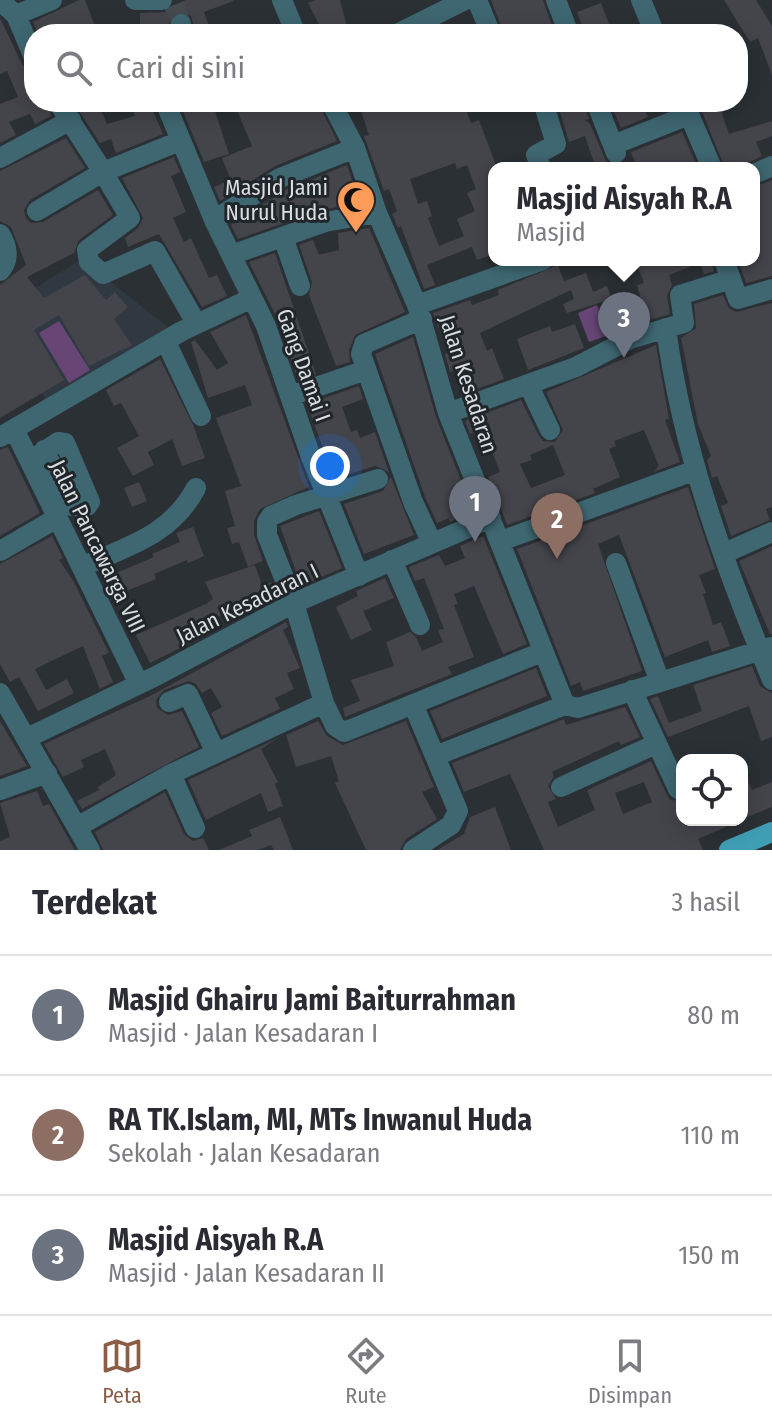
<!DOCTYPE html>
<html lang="id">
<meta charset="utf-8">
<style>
body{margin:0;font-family:"Fira Sans Condensed",sans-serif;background:#f7f7f7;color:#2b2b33}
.controls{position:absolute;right:24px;bottom:24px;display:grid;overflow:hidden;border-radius:16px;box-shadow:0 4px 20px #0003}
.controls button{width:72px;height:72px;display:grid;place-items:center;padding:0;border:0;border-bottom:2px solid #e1e1e2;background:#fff;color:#2b2b33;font:40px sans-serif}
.you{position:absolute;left:330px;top:466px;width:28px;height:28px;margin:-20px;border:6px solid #fff;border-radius:50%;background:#1a73e8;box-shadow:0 0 0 12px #1a73e833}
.badge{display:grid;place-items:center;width:52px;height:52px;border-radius:50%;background:#8a5d44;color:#fff;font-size:26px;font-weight:700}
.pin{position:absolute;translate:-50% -66px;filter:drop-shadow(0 2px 4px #0008)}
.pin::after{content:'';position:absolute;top:42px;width:28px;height:24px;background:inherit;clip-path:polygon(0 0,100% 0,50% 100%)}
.popup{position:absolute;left:488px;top:162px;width:272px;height:104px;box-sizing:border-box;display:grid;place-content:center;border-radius:16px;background:#fff;filter:drop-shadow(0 2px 6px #0005);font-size:26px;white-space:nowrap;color:#7c7c81}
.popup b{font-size:30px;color:#2b2b33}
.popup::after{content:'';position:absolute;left:50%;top:100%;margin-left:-16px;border:16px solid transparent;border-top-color:#fff}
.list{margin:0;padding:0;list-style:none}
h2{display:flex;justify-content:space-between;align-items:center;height:104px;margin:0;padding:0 32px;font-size:34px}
h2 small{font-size:26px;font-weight:400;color:#7c7c81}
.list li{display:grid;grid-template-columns:52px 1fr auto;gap:24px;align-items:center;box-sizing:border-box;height:120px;padding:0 32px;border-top:2px solid #e1e1e2}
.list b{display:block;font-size:30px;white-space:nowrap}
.list p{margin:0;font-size:26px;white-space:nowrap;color:#7c7c81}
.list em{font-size:26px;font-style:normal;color:#7c7c81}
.icon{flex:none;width:44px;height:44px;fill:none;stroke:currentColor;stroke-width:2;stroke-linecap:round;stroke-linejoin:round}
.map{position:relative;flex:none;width:772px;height:850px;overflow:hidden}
.search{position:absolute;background:#fff;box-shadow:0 4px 20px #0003;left:24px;right:24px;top:24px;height:88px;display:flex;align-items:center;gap:20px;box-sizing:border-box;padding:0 28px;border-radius:32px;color:#7c7c81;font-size:30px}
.sheet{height:464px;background:#fff}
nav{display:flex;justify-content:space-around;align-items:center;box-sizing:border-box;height:112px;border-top:2px solid #e1e1e2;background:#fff;font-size:22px;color:#7c7c81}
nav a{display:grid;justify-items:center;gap:4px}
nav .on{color:#8a5d44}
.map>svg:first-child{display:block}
.built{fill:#303942}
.green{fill:#674676}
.building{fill:#44444b;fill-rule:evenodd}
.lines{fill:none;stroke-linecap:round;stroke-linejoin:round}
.minor-tunnel{stroke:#454a4e;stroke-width:20;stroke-dasharray:20 10;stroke-linecap:butt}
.minor{stroke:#3e6772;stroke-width:20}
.major{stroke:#3f9eb4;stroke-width:20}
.labels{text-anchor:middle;stroke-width:6;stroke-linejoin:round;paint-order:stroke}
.poi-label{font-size:22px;fill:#dbdee1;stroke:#21262a;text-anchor:end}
.street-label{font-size:22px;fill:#dbdee1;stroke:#21262a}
</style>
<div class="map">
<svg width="772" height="850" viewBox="0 0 772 850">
<rect width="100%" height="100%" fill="#2b3034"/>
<!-- built -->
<path class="built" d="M 82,259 L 171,330 L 49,405 L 0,323 L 0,310 Z"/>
<!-- green -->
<path class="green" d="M 597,305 L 600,312 L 611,307 L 620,331 L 589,342 L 578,313 Z
M 59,321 L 90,370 L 69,383 L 39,333 Z"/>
<!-- building -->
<path class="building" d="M 79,0 L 85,0 L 98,34 L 38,34 L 33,22 Z
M 186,0 L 233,0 L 233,1 L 204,12 L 212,34 L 196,34 L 191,16 L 182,11 L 179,3 Z
M 316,0 L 340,0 L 347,27 L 324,34 L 308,3 Z
M 491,0 L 543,0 L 555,34 L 504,34 Z
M 724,0 L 756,0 L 772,26 L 772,75 L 758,38 L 750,42 Z
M 601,3 L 613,34 L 585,34 L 577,12 Z
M 168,12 L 176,12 L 169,21 L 170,34 L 140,34 L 140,13 Z
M 0,18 L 22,64 L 34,76 L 34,102 L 45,102 L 51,116 L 35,124 L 30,114 L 9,122 L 16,135 L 0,143 L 0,104 L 18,97 L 7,71 L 0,74 Z
M 73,102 L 97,102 L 107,124 L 135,116 L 129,102 L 149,102 L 163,134 L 116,153 L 111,139 L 100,143 Z
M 179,102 L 237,102 L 215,111 L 229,154 L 204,162 Z
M 243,102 L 318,102 L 337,141 L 275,166 L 220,201 L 214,187 L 231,180 L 222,158 L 252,146 L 235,106 Z
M 358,102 L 405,102 L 407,107 L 419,102 L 463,102 L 471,123 L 479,120 L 497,168 L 494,232 L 490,234 L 494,254 L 477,260 L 472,247 L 427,265 L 435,285 L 424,289 L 401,226 L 398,228 L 392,214 L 397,211 L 389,189 L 384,191 L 364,136 L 369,135 ZM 455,163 L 457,169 L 467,165 L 476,189 L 467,193 L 475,211 L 457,219 L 464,236 L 439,246 L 428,218 L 432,216 L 427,201 L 418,204 L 410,179 Z
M 557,102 L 583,102 L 589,119 L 585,120 L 590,124 L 609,168 L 596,168 L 585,136 L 569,142 Z
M 620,102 L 641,102 L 648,117 L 621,128 L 611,105 Z
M 698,102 L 718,102 L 729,134 L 772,121 L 772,136 L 756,142 L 762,156 L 746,164 L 725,168 Z
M 682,132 L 698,168 L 637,168 L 631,152 Z
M 66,138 L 85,168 L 30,200 L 24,210 L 26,218 L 31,223 L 43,222 L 98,190 L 113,215 L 79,240 L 74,253 L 27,277 L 44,298 L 85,275 L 106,300 L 115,292 L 128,307 L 114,319 L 132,345 L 89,366 L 59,315 L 34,330 L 64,380 L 0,418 L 0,285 L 26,265 L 11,227 L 0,221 L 0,171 Z
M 174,157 L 180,172 L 171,176 L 186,212 L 173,218 L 184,242 L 191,238 L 209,278 L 217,275 L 227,296 L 202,307 L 159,234 L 128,247 L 125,238 L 138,228 L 143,218 L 122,178 Z
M 347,165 L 360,203 L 321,210 L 238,239 L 231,225 L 286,190 Z
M 772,180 L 772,276 L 746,283 L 738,260 L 754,260 L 754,187 Z
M 369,228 L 405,312 L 355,335 L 349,350 L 350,362 L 336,366 L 309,295 L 312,282 L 299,245 L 313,240 L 319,255 L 339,250 L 338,233 Z
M 275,253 L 316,374 L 298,380 L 278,320 L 249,262 Z
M 635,260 L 711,260 L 714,271 L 704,274 L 700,263 L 669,275 L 672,285 L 667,296 L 670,314 L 622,328 L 614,305 L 640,296 L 637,285 L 644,283 Z
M 558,265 L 564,281 L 586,273 L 593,292 L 607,286 L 612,299 L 567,313 L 563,304 L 574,299 L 571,290 L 480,333 L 487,351 L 492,348 L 504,379 L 466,393 L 456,370 L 450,372 L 445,354 L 448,353 L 433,313 L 470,300 L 472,305 L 499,295 L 498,290 Z
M 723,295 L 729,308 L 736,312 L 772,303 L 772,507 L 766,509 L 770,520 L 731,536 L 721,506 L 728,503 L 717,476 L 712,478 L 707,460 L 711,456 L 698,424 L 681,338 L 696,328 L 694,304 Z
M 246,315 L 309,487 L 260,509 L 254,521 L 254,535 L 263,561 L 248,567 L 239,542 L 232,544 L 227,528 L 235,526 L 225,491 L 241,486 L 216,418 L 252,405 L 245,385 L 208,398 L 191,342 L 195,340 L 217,370 L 228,363 L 210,332 Z
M 575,324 L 584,348 L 528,370 L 517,339 L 550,326 L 552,332 Z
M 413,337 L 436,417 L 473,511 L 450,522 L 449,518 L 437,523 L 425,497 L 375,354 Z
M 656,345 L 669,419 L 665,420 L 680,462 L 653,472 L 659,466 L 644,430 L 614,441 L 616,446 L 609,449 L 620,477 L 593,489 L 595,493 L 507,525 L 488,477 L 500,472 L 491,449 L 488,450 L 480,430 L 470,434 L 465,421 L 521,400 L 539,436 L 543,441 L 555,442 L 563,430 L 546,392 ZM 553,445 L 565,475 L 531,488 L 520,464 L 532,460 L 530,455 Z
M 160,359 L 194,427 L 205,458 L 182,466 L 172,439 L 148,452 L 154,465 L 133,476 L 117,448 L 139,436 L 121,403 L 114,406 L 106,390 Z
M 359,386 L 363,399 L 342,407 L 351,432 L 357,430 L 360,438 L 375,432 L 389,472 L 375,466 L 334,479 L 307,404 Z
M 8,447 L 40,513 L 0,536 L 0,450 Z
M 391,477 L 414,535 L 364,554 L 344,504 L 383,491 Z
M 139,482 L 147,501 L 132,507 L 124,488 Z
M 688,487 L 715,569 L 699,575 L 706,593 L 703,594 L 713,625 L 721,622 L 730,646 L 712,652 L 708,640 L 665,657 L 619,535 L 598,544 L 642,671 L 583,691 L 580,682 L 571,686 L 517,549 Z
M 319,511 L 342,568 L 301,586 L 280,526 Z
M 193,527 L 204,556 L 188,563 L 187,560 L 154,574 L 156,579 L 114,596 L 107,577 L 154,557 L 152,554 L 180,542 L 176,533 Z
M 52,536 L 63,558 L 59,560 L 74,582 L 109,653 L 102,656 L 113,682 L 100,689 L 83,646 L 35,669 L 46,690 L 67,679 L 74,693 L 38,711 L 19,677 L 10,682 L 0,664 L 0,564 Z
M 483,536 L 527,644 L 503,654 L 474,586 L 454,594 L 458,604 L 454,605 L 474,657 L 448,667 L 452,674 L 345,717 L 343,708 L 360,701 L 351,680 L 394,666 L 386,642 L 410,632 L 416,637 L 422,651 L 443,642 L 438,630 L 444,629 L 424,578 L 415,581 L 409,567 L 439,555 L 445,566 L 465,558 L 460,546 Z
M 772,546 L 772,634 L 770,634 L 739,561 Z
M 255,565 L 262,586 L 272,582 L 278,597 L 246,614 L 243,605 L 211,620 L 216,630 L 150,663 L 136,635 L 206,604 L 213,599 L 205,582 Z
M 385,578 L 394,598 L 363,611 L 372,630 L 351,640 L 336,607 L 358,596 L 356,591 Z
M 286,622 L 288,627 L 283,630 L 300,668 L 287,673 L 294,689 L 275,698 L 280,709 L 222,736 L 211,713 L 222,707 L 211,688 L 202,693 L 196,684 L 189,681 L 164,690 L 156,700 L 157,708 L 168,715 L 182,711 L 199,747 L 82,809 L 77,801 L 99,790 L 98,787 L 116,775 L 105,749 L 81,760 L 84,767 L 63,777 L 44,744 L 150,696 Z
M 752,666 L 760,686 L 772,693 L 772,737 L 761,741 L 749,706 L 668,737 L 650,699 L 658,696 L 669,723 L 702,711 L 693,685 Z
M 536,668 L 547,696 L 442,739 L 430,711 Z
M 625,707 L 640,737 L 621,745 L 619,741 L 552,772 L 554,776 L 548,786 L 556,799 L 548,802 L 558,827 L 595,810 L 587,790 L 651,761 L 667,795 L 671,800 L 682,801 L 682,820 L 742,820 L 698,839 L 703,850 L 544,850 L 510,774 L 464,792 L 452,763 L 564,719 L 566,725 ZM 644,782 L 652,802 L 623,814 L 615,793 Z
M 0,721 L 27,766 L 0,776 Z
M 318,721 L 327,736 L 343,745 L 406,721 L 434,787 L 422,792 L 437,819 L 406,839 L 400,850 L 366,850 L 335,783 L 339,781 L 331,756 L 296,767 L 286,735 Z
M 278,738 L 261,749 L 278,782 L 275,784 L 283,806 L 268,812 L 261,793 L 206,820 L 188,780 Z
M 742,767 L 752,790 L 772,782 L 772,807 L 742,819 Z
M 37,791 L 43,806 L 49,804 L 75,850 L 0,850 L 0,841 L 10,837 L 0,803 Z
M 165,792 L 184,834 L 193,841 L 203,838 L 209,850 L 103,850 L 95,832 Z
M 495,807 L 511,850 L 437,850 L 464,834 L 470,817 Z
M 280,817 L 293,850 L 274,850 L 271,845 L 258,850 L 219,850 L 252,836 L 249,830 Z"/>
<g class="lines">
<!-- minor-tunnel -->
<path class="minor-tunnel" d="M 174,5 L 181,24"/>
<!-- minor -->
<path class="minor" d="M 135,0 L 162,0
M 282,0 L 296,34
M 477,0 L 491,34
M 556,0 L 569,34
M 641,0 L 655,34
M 0,1 L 16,15
M 16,15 L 34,58
M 16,15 L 52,0
M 181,24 L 183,34
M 397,34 L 465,0
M 58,102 L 103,172 L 180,141
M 165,102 L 214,220 L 266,326 L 311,457 L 359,576
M 331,102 L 355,148 L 377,213 L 417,305 L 448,413 L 565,705
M 596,102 L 616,153
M 685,105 L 712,168
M 613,145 L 689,115
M 0,158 L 71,120
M 541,168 L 536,155 L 556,144 L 543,102
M 754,174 L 772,166
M 37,211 L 103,172 L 130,218 L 87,250 L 89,262 L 103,274 L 155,251 L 196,323
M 214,220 L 280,178 L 355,148
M 0,234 C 8,246 10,260 0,271
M 283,237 L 300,286
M 231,255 L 325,222 L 377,213
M 724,260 L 738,299 L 772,289
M 417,305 L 543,260
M 422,319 L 364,344 L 361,354 L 413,502 L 432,543
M 666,328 C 682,450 725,567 772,680
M 166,342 L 201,416
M 528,384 L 550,430
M 293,395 L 366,370
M 448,413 L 576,367 L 630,339 L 684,323 L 680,295 L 731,279
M 14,429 L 139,684
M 0,437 L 182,331 L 252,298
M 30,461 L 58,442 L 65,443 L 90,502 L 87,506 L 72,506 L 44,450
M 501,541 L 696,470
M 0,551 L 57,518
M 725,553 L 772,532
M 392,560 L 420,625
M 616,563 L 660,682
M 83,566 C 129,546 171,535 196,488
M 632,690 L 678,789
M 0,693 L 90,850
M 169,702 L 188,694 L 216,753
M 324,703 L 294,603 L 267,535 L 267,522 L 271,516 L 296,505 L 378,479
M 565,705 L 578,708 L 771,647
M 27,738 L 154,677 L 294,603 L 491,518
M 435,756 L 565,705
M 171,774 L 195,828
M 561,787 L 656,744
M 0,790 L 47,773
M 77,827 L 171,774 L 324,703 L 335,726 L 344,732 L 542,652
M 413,850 L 451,825 L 458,811 L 413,704"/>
<!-- major -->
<path class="major" d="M 729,850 L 772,832"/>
</g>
<!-- icons -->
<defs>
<g id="mosque-pin" transform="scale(2)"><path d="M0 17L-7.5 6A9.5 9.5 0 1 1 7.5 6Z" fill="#fe9b59" stroke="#21262a"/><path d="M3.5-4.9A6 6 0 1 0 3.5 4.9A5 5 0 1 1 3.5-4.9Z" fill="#111"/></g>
</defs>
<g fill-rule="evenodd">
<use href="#mosque-pin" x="356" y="200"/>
</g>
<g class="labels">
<!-- poi labels -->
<g class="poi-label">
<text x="328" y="195">Masjid Jami<tspan x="328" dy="25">Nurul Huda</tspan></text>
</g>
<!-- street labels -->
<g class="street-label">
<text transform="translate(304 365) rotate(70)" y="8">Gang Damai I</text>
<text transform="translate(469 384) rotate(72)" y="8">Jalan Kesadaran</text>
<text transform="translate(98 546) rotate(64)" y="8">Jalan Pancawarga VIII</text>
<text transform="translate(247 603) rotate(-26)" y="8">Jalan Kesadaran I</text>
</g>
</g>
</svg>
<div class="controls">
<button><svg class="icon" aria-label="locate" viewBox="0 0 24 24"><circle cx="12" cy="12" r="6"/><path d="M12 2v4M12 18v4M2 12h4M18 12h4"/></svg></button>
</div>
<div class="you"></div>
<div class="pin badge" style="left:475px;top:542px;background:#6b7280">1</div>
<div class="pin badge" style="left:557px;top:559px;background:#8d6e63">2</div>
<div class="pin badge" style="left:624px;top:358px;background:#6b7280">3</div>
<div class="popup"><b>Masjid Aisyah R.A</b>Masjid</div>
<div class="search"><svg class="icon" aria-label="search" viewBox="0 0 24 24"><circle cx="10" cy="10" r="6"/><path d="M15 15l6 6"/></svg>Cari di sini</div>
</div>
<section class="sheet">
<h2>Terdekat<small>3 hasil</small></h2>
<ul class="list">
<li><span class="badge" style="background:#6b7280">1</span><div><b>Masjid Ghairu Jami Baiturrahman</b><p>Masjid · Jalan Kesadaran I</p></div><em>80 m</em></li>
<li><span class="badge" style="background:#8d6e63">2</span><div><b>RA TK.Islam, MI, MTs Inwanul Huda</b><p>Sekolah · Jalan Kesadaran</p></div><em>110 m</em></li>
<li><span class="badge" style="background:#6b7280">3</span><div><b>Masjid Aisyah R.A</b><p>Masjid · Jalan Kesadaran II</p></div><em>150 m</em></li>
</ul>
</section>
<nav>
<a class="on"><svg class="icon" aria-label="map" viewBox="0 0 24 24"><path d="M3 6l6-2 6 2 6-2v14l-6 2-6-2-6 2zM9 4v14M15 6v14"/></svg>Peta</a>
<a><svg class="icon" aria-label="directions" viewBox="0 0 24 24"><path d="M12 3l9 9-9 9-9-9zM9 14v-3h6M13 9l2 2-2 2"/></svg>Rute</a>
<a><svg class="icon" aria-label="saved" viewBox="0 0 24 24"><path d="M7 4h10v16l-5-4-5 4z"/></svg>Disimpan</a>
</nav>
